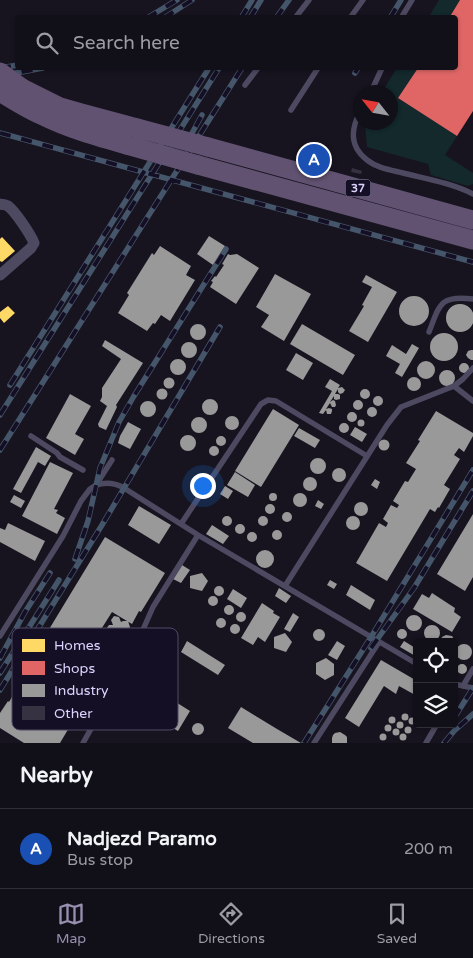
<!DOCTYPE html>
<style>
body{margin:0;font-family:"Varela Round",sans-serif;background:#1a1821;color:#f1f3f6}
.controls{position:absolute;right:15px;bottom:15px;display:grid;overflow:hidden;border-radius:5px;box-shadow:0 1px 4px #0004}
.controls button{width:45px;height:45px;display:grid;place-items:center;padding:0;border:0;border-bottom:1px solid #302f37;background:#110f18;color:#f1f3f6;font:25px sans-serif}
.compass{position:absolute;left:353px;top:85px;width:45px;height:45px;border-radius:50%;background:#110f18;box-shadow:0 1px 4px #0004;rotate:301deg}
.you{position:absolute;left:202px;top:485px;width:18px;height:18px;margin:-12px;border:4px solid #fff;border-radius:50%;background:#1a73e8;box-shadow:0 0 0 8px #1a73e833}
.badge{display:grid;place-items:center;width:32px;height:32px;border-radius:50%;background:#9890b0;color:#fff;font-size:16px;font-weight:700}
.pin{position:absolute;translate:-50% -50%;border:2px solid #fff;box-shadow:0 1px 5px #0006}
.list{margin:0;padding:0;list-style:none}
h2{display:flex;justify-content:space-between;align-items:center;height:65px;margin:0;padding:0 20px;font-size:21px}
h2 small{font-size:16px;font-weight:400;color:#9c9ca2}
.list li{display:grid;grid-template-columns:32px 1fr auto;gap:15px;align-items:center;box-sizing:border-box;height:80px;padding:0 20px;border-top:1px solid #302f37}
.list b{display:block;font-size:19px;white-space:nowrap}
.list p{margin:0;font-size:16px;white-space:nowrap;color:#9c9ca2}
.list em{font-size:16px;font-style:normal;color:#9c9ca2}
.icon{flex:none;width:28px;height:28px;fill:none;stroke:currentColor;stroke-width:2;stroke-linecap:round;stroke-linejoin:round}
.map{position:relative;flex:none;width:473px;height:743px;overflow:hidden}
.search{position:absolute;background:#110f18;box-shadow:0 1px 4px #0004;left:15px;right:15px;top:15px;height:55px;display:flex;align-items:center;gap:12px;box-sizing:border-box;padding:0 18px;border-radius:5px;color:#9c9ca2;font-size:19px}
.sheet{height:145px;background:#110f18}
nav{display:flex;justify-content:space-around;align-items:center;box-sizing:border-box;height:70px;border-top:1px solid #302f37;background:#110f18;font-size:14px;color:#9c9ca2}
nav a{display:grid;justify-items:center;gap:2px}
nav .on{color:#9890b0}
.map>svg:first-child{display:block}
.green{fill:#13292c}
.homes{fill:#ffd966}
.shops{fill:#e06666}
.industry{fill:#999}
.building{fill:#363242}
.lines{fill:none;stroke-linecap:round;stroke-linejoin:round}
.lane{stroke:#4d4960;stroke-width:5.5}
.street{stroke:#4d4960;stroke-width:11}
.primary{stroke:#615272;stroke-width:19}
.rail-casing{stroke:#45566b;stroke-width:5.5}
.rail{stroke:#150f25;stroke-width:4;stroke-dasharray:11;stroke-linecap:butt}
.primary-bridge{stroke:#615272;stroke-width:19}
.labels{text-anchor:middle;stroke-width:5;stroke-linejoin:round;paint-order:stroke}
.shield{fill:#150f25;stroke:#a198bd;stroke-width:1}
.shield-label{font-size:11px;font-weight:bold;fill:#ddd3fe}
.key{fill:#150f25;stroke:#514a66;stroke-width:1}
.key-label{font-size:14px;fill:#ddd3fe}
</style>
<div class="map">
<svg width="473" height="743" viewBox="0 0 473 743">
<rect width="100%" height="100%" fill="#171420"/>
<!-- green -->
<path class="green" d="M 439,0 L 460,0 L 449,17 L 428,18 Z
M 397,68 L 418,68 L 398,98 L 457,136 L 445,155 L 473,173 L 473,184 L 468,186 L 431,175 L 428,164 L 367,147 L 365,123 L 390,122 L 390,92 L 382,92 Z"/>
<!-- homes -->
<path class="homes" d="M 2,237 L 15,251 L 2,262 L 0,261 L 0,239 Z
M 8,306 L 15,313 L 4,323 L 0,318 L 0,312 Z"/>
<!-- shops -->
<path class="shops" d="M 460,0 L 473,0 L 473,111 L 457,136 L 398,98 L 418,68 L 456,68 L 456,18 L 449,18 Z"/>
<!-- industry -->
<path class="industry" d="M 209,236 L 225,246 L 213,265 L 197,254 Z
M 160,246 L 191,266 L 186,275 L 195,280 L 170,321 L 161,315 L 155,324 L 153,323 L 147,331 L 118,313 L 129,295 L 127,293 L 152,253 L 154,255 Z
M 228,254 L 230,255 L 237,254 L 259,268 L 236,304 L 210,287 L 213,282 L 211,281 L 215,276 L 216,277 L 224,265 L 222,264 Z
M 275,274 L 311,294 L 284,341 L 261,327 L 269,315 L 256,307 Z
M 366,275 L 397,292 L 368,342 L 349,331 L 364,306 L 362,305 L 372,287 L 362,282 Z
M399 311a15 15 0 1 1 30 0a15 15 0 1 1-30 0Z
M446 318a14 14 0 1 1 28 0a14 14 0 1 1-28 0Z
M 302,324 L 355,355 L 343,375 L 290,344 Z
M190 332a8 8 0 1 1 16 0a8 8 0 1 1-16 0Z
M430 347a14 14 0 1 1 28 0a14 14 0 1 1-28 0Z
M 105,340 L 143,363 L 116,405 L 117,407 L 106,430 L 99,427 L 98,424 L 107,406 L 100,401 L 102,397 L 102,388 L 121,359 L 102,346 Z
M181 350a8 8 0 1 1 16 0a8 8 0 1 1-16 0Z
M 412,344 L 419,348 L 402,377 L 395,373 L 400,364 L 386,356 L 392,345 L 406,354 Z
M 471,350 L 473,350 L 473,360 L 471,360 L 468,358 L 466,355 L 468,351 Z
M 296,353 L 313,363 L 303,380 L 286,370 Z
M170 367a8 8 0 1 1 16 0a8 8 0 1 1-16 0Z
M417 370a9 9 0 1 1 18 0a9 9 0 1 1-18 0Z
M459 368a5 5 0 1 1 10 0a5 5 0 1 1-10 0Z
M439 378a8 8 0 1 1 16 0a8 8 0 1 1-16 0Z
M407 384a7 7 0 1 1 14 0a7 7 0 1 1-14 0Z
M163.5 383a5.5 5.5 0 1 1 11 0a5.5 5.5 0 1 1-11 0Z
M 330,379 L 340,385 L 338,388 L 342,387 L 345,390 L 343,393 L 340,394 L 338,392 L 338,389 L 335,394 L 338,394 L 340,395 L 340,399 L 336,400 L 334,399 L 334,396 L 330,402 L 333,400 L 335,401 L 336,405 L 335,407 L 332,407 L 330,403 L 326,409 L 329,408 L 332,409 L 332,411 L 331,414 L 327,414 L 326,410 L 323,414 L 319,413 L 332,391 L 325,387 Z
M156.5 394a5.5 5.5 0 1 1 11 0a5.5 5.5 0 1 1-11 0Z
M360 394a5 5 0 1 1 10 0a5 5 0 1 1-10 0Z
M 70,394 L 91,406 L 75,434 L 84,439 L 75,455 L 46,438 Z
M373 401a5 5 0 1 1 10 0a5 5 0 1 1-10 0Z
M202 407a8 8 0 1 1 16 0a8 8 0 1 1-16 0Z
M353 405a5 5 0 1 1 10 0a5 5 0 1 1-10 0Z
M140 409a8 8 0 1 1 16 0a8 8 0 1 1-16 0Z
M367 412a5 5 0 1 1 10 0a5 5 0 1 1-10 0Z
M 273,409 L 299,425 L 261,487 L 235,471 Z
M 436,411 L 473,433 L 473,436 L 464,452 L 459,448 L 454,455 L 460,459 L 444,485 L 450,489 L 439,508 L 438,507 L 435,512 L 430,509 L 387,581 L 356,563 L 379,523 L 386,527 L 388,523 L 383,519 L 391,505 L 397,508 L 399,505 L 393,501 L 405,481 L 408,482 L 416,469 L 406,463 L 420,441 L 418,440 Z
M347 417a5 5 0 1 1 10 0a5 5 0 1 1-10 0Z
M225 423a7 7 0 1 1 14 0a7 7 0 1 1-14 0Z
M191 425a8 8 0 1 1 16 0a8 8 0 1 1-16 0Z
M357.5 423a3.5 3.5 0 1 1 7 0a3.5 3.5 0 1 1-7 0Z
M 128,422 L 141,429 L 130,449 L 118,443 L 120,436 Z
M339 428a5 5 0 1 1 10 0a5 5 0 1 1-10 0Z
M 355,427 L 367,434 L 362,442 L 350,435 Z
M 299,428 L 320,440 L 315,448 L 294,436 Z
M180 443a8 8 0 1 1 16 0a8 8 0 1 1-16 0Z
M216 441a5 5 0 1 1 10 0a5 5 0 1 1-10 0Z
M378.5 445a5.5 5.5 0 1 1 11 0a5.5 5.5 0 1 1-11 0Z
M209 451a5 5 0 1 1 10 0a5 5 0 1 1-10 0Z
M 36,447 L 51,456 L 45,466 L 38,462 L 21,493 L 13,489 Z
M310 466a8 8 0 1 1 16 0a8 8 0 1 1-16 0Z
M 50,462 L 73,473 L 54,509 L 58,510 L 56,513 L 65,518 L 57,534 L 22,516 Z
M332 475a7 7 0 1 1 14 0a7 7 0 1 1-14 0Z
M 235,472 L 255,485 L 248,497 L 227,485 Z
M303 484a7 7 0 1 1 14 0a7 7 0 1 1-14 0Z
M 375,479 L 380,482 L 377,489 L 371,485 Z
M 225,486 L 233,491 L 228,499 L 220,494 Z
M269 497a4 4 0 1 1 8 0a4 4 0 1 1-8 0Z
M293 500a7 7 0 1 1 14 0a7 7 0 1 1-14 0Z
M 14,495 L 25,501 L 21,508 L 10,502 Z
M 318,500 L 324,504 L 321,509 L 315,506 Z
M354 509a7 7 0 1 1 14 0a7 7 0 1 1-14 0Z
M265 509a5 5 0 1 1 10 0a5 5 0 1 1-10 0Z
M 139,506 L 171,525 L 159,544 L 128,525 Z
M282 517a5 5 0 1 1 10 0a5 5 0 1 1-10 0Z
M 473,514 L 473,577 L 465,591 L 437,574 Z
M258 521a5 5 0 1 1 10 0a5 5 0 1 1-10 0Z
M222 521a5 5 0 1 1 10 0a5 5 0 1 1-10 0Z
M346 523a7 7 0 1 1 14 0a7 7 0 1 1-14 0Z
M 8,523 L 45,541 L 35,561 L 0,542 L 0,528 L 5,530 Z
M235 529a5 5 0 1 1 10 0a5 5 0 1 1-10 0Z
M 212,525 L 229,536 L 223,544 L 206,534 Z
M272 535a5 5 0 1 1 10 0a5 5 0 1 1-10 0Z
M247 537a5 5 0 1 1 10 0a5 5 0 1 1-10 0Z
M 105,537 L 165,573 L 141,612 L 139,611 L 132,624 L 112,612 L 95,639 L 115,651 L 106,666 L 87,654 L 70,682 L 89,694 L 60,743 L 24,743 L 0,728 L 0,713 L 8,701 L 9,702 L 31,664 L 28,662 L 30,658 L 31,659 Z
M256 559a9 9 0 1 1 18 0a9 9 0 1 1-18 0Z
M 182,565 L 190,570 L 181,583 L 173,579 Z
M 202,573 L 208,581 L 202,591 L 190,588 L 190,576 Z
M 330,580 L 337,584 L 334,589 L 327,585 Z
M 351,585 L 375,600 L 370,610 L 346,595 Z
M214 591a5 5 0 1 1 10 0a5 5 0 1 1-10 0Z
M 279,588 L 291,596 L 286,603 L 275,596 Z
M 233,589 L 247,598 L 241,608 L 227,599 Z
M 432,593 L 455,608 L 454,612 L 461,617 L 452,632 L 413,609 L 422,594 L 429,598 Z
M208 601a5 5 0 1 1 10 0a5 5 0 1 1-10 0Z
M 262,603 L 274,611 L 273,613 L 280,617 L 265,642 L 258,637 L 253,645 L 241,638 Z
M224 610a5 5 0 1 1 10 0a5 5 0 1 1-10 0Z
M236 617a5 5 0 1 1 10 0a5 5 0 1 1-10 0Z
M 293,613 L 299,617 L 290,632 L 284,629 Z
M406 623a8 8 0 1 1 16 0a8 8 0 1 1-16 0Z
M 114,616 L 119,617 L 121,622 L 123,621 L 128,621 L 130,627 L 128,630 L 123,631 L 125,634 L 124,637 L 122,639 L 118,640 L 119,642 L 119,646 L 115,648 L 111,647 L 109,642 L 105,643 L 102,642 L 101,639 L 102,634 L 108,634 L 106,629 L 109,625 L 113,625 L 111,620 Z
M216 623a5 5 0 1 1 10 0a5 5 0 1 1-10 0Z
M230 629a5 5 0 1 1 10 0a5 5 0 1 1-10 0Z
M424 633a8 8 0 1 1 16 0a8 8 0 1 1-16 0Z
M397 634a5 5 0 1 1 10 0a5 5 0 1 1-10 0Z
M313 635a6 6 0 1 1 12 0a6 6 0 1 1-12 0Z
M 285,633 L 292,642 L 286,652 L 274,648 L 274,637 Z
M 446,635 L 452,636 L 456,642 L 440,642 L 442,637 Z
M 187,641 L 225,665 L 218,675 L 181,652 Z
M 337,641 L 345,646 L 337,660 L 328,655 Z
M 404,641 L 417,649 L 417,657 L 400,647 Z
M456 652a8 8 0 1 1 16 0a8 8 0 1 1-16 0Z
M 326,658 L 334,664 L 334,675 L 325,680 L 316,674 L 316,663 Z
M 381,660 L 417,681 L 417,696 L 399,686 L 396,694 L 384,686 L 359,727 L 345,718 Z
M457 669a5 5 0 1 1 10 0a5 5 0 1 1-10 0Z
M 152,687 L 190,711 L 178,731 L 139,708 Z
M 241,707 L 277,729 L 301,743 L 253,743 L 228,728 Z
M401.5 717a3.5 3.5 0 1 1 7 0a3.5 3.5 0 1 1-7 0Z
M388.5 720a3.5 3.5 0 1 1 7 0a3.5 3.5 0 1 1-7 0Z
M408.5 721a3.5 3.5 0 1 1 7 0a3.5 3.5 0 1 1-7 0Z
M396.5 725a3.5 3.5 0 1 1 7 0a3.5 3.5 0 1 1-7 0Z
M192 729a6 6 0 1 1 12 0a6 6 0 1 1-12 0Z
M384.5 728a3.5 3.5 0 1 1 7 0a3.5 3.5 0 1 1-7 0Z
M404.5 730a3.5 3.5 0 1 1 7 0a3.5 3.5 0 1 1-7 0Z
M392.5 732a3.5 3.5 0 1 1 7 0a3.5 3.5 0 1 1-7 0Z
M 340,732 L 345,735 L 347,737 L 347,743 L 332,743 L 332,738 L 333,735 L 335,733 Z
M399.5 737a3.5 3.5 0 1 1 7 0a3.5 3.5 0 1 1-7 0Z
M379.5 737a3.5 3.5 0 1 1 7 0a3.5 3.5 0 1 1-7 0Z"/>
<!-- building -->
<path class="building" d="M 352,168 L 362,171 L 361,174 L 351,172 Z"/>
<g class="lines">
<!-- lane -->
<path class="lane" d="M 295,18 L 309,0
M 350,18 L 363,0
M 401,18 L 412,0
M 245,85 L 258,68
M 371,92 L 382,68
M 291,110 L 318,68
M 360,112 C 351,129 349,146 367,160 C 377,168 391,170 403,173 C 427,179 451,183 473,194
M 429,332 C 440,304 440,295 473,299
M 454,386 L 473,401
M 31,436 L 57,453 L 60,457 L 83,470
M 96,485 C 106,482 115,483 124,488 L 198,535 L 417,664
M 181,524 L 261,404 L 268,400 L 276,401 L 367,456
M 285,586 L 387,425 L 401,407 L 454,386 L 463,379 L 473,368
M 0,636 L 63,536 L 81,501 L 90,489 L 96,485 L 112,460
M 454,684 L 473,688
M 463,686 L 473,669
M 83,743 L 130,659 L 153,607 L 198,535
M 314,743 L 379,642
M 426,743 L 437,724"/>
<!-- street -->
<path class="street" d="M 0,204 C 4,205 4,204 8,206 C 15,211 31,235 34,243 L 31,248 L 0,275"/>
<!-- primary -->
<path class="primary" d="M 22,88 L 60,107 L 81,113 L 137,128
M 0,92 C 13,100 27,109 41,115 C 69,129 98,137 127,145
M 208,147 L 473,220
M 198,165 L 473,240"/>
<!-- rail casing -->
<g class="rail-casing">
<path id="rail" d="M 147,18 L 177,0
M 164,18 L 192,0
M 241,18 L 252,0
M 250,18 L 261,0
M 276,18 L 289,0
M 390,18 L 401,0
M 0,68 L 18,65
M 355,73 L 358,68
M 0,76 L 43,68
M 0,133 L 473,262
M 185,146 L 202,115
M 10,385 L 209,68
M 0,415 L 219,68
M 0,450 L 242,68
M 75,559 L 88,521 L 100,468 L 119,422 L 134,396 L 226,249
M 371,648 L 414,588 L 473,491
M 0,658 L 25,612 L 50,573
M 0,673 L 59,580
M 0,690 L 102,525 L 220,327
M 454,718 L 473,688
M 304,743 L 371,637 L 473,470
M 444,743 L 454,731 L 473,714"/>
</g>
<!-- rail -->
<use href="#rail" class="rail"/>
<!-- primary-bridge -->
<path class="primary-bridge" d="M 0,72 L 22,88
M 137,128 L 208,147
M 127,145 L 198,165"/>
</g>
<g class="labels">
<!-- shield labels -->
<rect class="shield" x="345.5" y="179.5" width="25" height="17" rx="4"/>
<g class="shield-label">
<text x="358" y="192">37</text>
</g>
</g>
<!-- legend -->
<rect x="12" y="628" width="166" height="102" rx="8" class="key"/>
<rect x="22" y="639" width="23" height="13" fill="#ffd966"/>
<rect x="22" y="661" width="23" height="14" fill="#e06666"/>
<rect x="22" y="684" width="23" height="13" fill="#999"/>
<rect x="22" y="706" width="23" height="14" fill="#363242"/>
<g class="key-label">
<text x="54" y="650">Homes</text>
<text x="54" y="673">Shops</text>
<text x="54" y="695">Industry</text>
<text x="54" y="718">Other</text>
</g>
</svg>
<div class="controls">
<button><svg class="icon" aria-label="locate" viewBox="0 0 24 24"><circle cx="12" cy="12" r="6"/><path d="M12 2v4M12 18v4M2 12h4M18 12h4"/></svg></button>
<button><svg class="icon" aria-label="layers" viewBox="0 0 24 24"><path d="M12 4l9 5-9 5-9-5zM3 14l9 5 9-5"/></svg></button>
</div>
<svg class="compass" viewBox="-18 -18 36 36"><path d="M0-13l5 13h-10z" fill="#e53935"/><path d="M0 13l5-13h-10z" fill="#9c9ca2"/></svg>
<div class="you"></div>
<div class="pin badge" style="left:314px;top:160px;background:#1a4fb4">A</div>
<div class="search"><svg class="icon" aria-label="search" viewBox="0 0 24 24"><circle cx="10" cy="10" r="6"/><path d="M15 15l6 6"/></svg>Search here</div>
</div>
<section class="sheet">
<h2>Nearby<small></small></h2>
<ul class="list">
<li><span class="badge" style="background:#1a4fb4">A</span><div><b>Nadjezd Paramo</b><p>Bus stop</p></div><em>200 m</em></li>
</ul>
</section>
<nav>
<a class="on"><svg class="icon" aria-label="map" viewBox="0 0 24 24"><path d="M3 6l6-2 6 2 6-2v14l-6 2-6-2-6 2zM9 4v14M15 6v14"/></svg>Map</a>
<a><svg class="icon" aria-label="directions" viewBox="0 0 24 24"><path d="M12 3l9 9-9 9-9-9zM9 14v-3h6M13 9l2 2-2 2"/></svg>Directions</a>
<a><svg class="icon" aria-label="saved" viewBox="0 0 24 24"><path d="M7 4h10v16l-5-4-5 4z"/></svg>Saved</a>
</nav>
